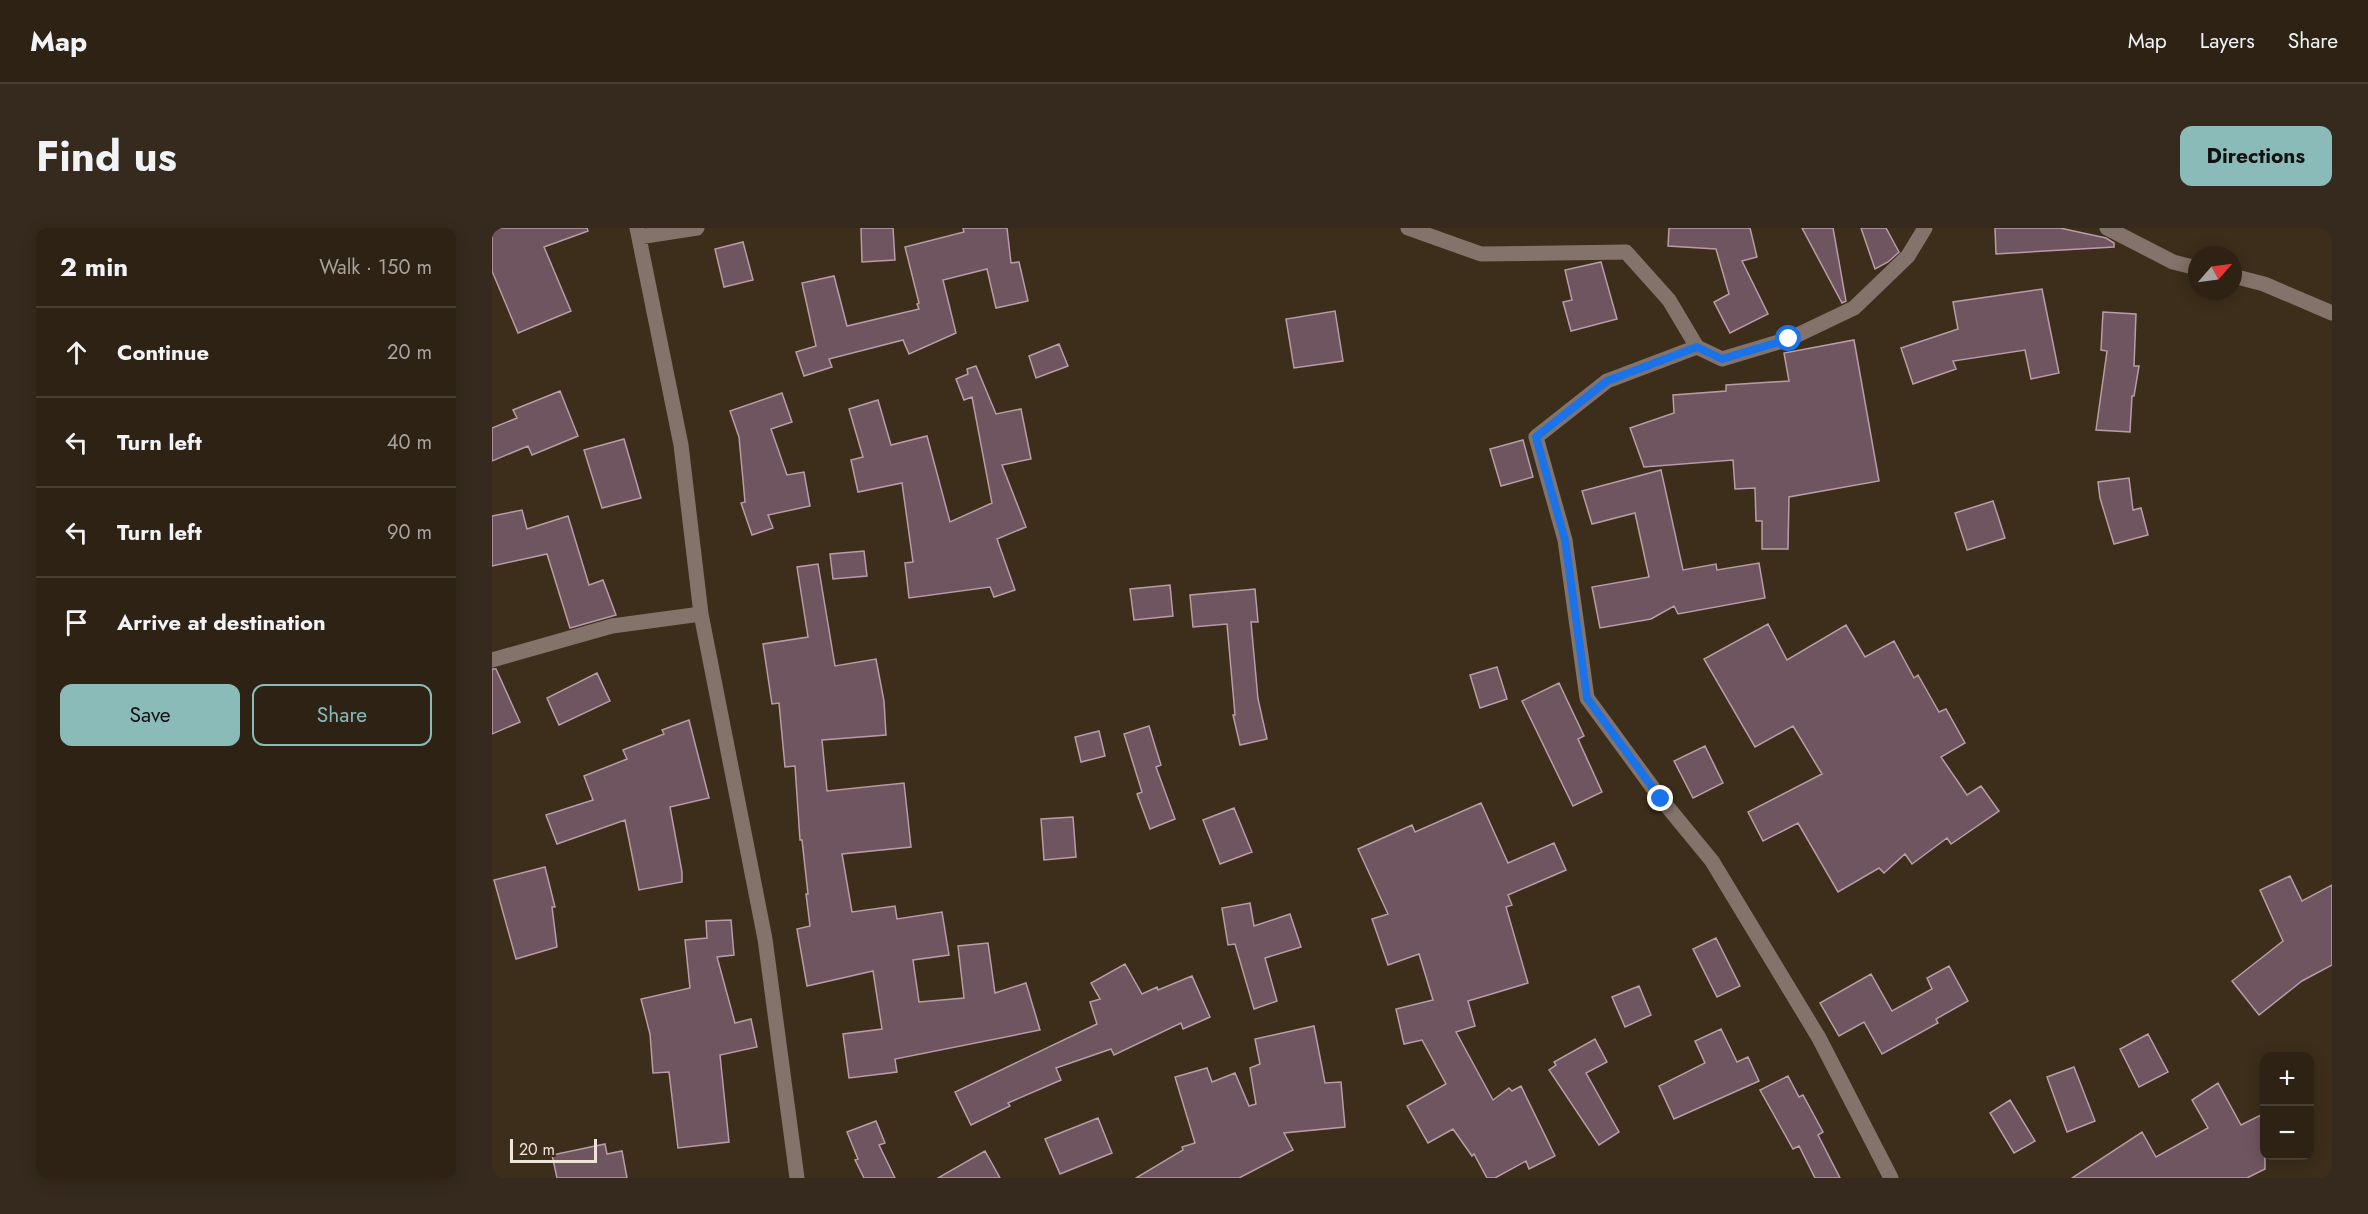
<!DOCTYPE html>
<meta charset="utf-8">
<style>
body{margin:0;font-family:Jost,sans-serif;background:#352a1d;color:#f1f3f6}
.controls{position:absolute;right:18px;bottom:18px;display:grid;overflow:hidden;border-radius:12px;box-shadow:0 3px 15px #0003}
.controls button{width:54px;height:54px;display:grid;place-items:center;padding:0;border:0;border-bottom:2px solid #483f34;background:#2d2214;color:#f1f3f6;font:30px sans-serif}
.compass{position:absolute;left:1696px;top:18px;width:54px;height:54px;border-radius:50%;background:#2d2214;box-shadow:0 3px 15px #0003;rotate:62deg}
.scale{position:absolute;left:18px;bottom:15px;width:87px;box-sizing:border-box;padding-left:6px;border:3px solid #eee5d9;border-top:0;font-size:16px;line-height:21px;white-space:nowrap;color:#eee5d9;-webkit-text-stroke:4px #3c2e1a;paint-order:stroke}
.stop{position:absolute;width:18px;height:18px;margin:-14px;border:4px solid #1a73e8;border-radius:50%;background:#fff}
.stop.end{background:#1a73e8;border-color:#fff;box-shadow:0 2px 6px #0008}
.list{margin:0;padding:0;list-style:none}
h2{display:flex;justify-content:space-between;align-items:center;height:78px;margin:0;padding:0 24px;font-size:26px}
h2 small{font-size:20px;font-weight:400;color:#a7a4a0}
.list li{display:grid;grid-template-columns:39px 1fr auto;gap:18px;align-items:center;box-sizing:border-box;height:90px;padding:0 24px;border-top:2px solid #483f34}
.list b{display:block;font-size:22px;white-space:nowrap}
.list em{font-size:20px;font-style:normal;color:#a7a4a0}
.actions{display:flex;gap:12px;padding:18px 24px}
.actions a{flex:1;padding:14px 0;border:2px solid #8bbbb9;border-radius:12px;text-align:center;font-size:21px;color:#8bbbb9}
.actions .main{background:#8bbbb9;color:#111}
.icon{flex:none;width:33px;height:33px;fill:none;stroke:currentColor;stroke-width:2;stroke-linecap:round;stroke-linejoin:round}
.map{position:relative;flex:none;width:1840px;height:950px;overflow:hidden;border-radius:12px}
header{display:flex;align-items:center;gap:36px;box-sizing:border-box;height:84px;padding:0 30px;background:#2d2214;border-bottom:2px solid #483f34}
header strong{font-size:28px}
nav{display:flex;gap:33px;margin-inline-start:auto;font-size:21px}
.intro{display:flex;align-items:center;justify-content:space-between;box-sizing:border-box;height:144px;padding:0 36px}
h1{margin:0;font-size:42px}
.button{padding:15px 27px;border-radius:12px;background:#8bbbb9;color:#111;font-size:21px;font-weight:700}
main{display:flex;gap:36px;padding:0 36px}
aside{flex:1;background:#2d2214;border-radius:12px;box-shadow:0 3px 15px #0003}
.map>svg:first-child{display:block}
.building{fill:#6f5560;stroke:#b99ca8;stroke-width:1.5}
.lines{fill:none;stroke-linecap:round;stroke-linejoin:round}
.minor{stroke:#84736a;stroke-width:15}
.route{stroke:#1a73e8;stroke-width:8}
</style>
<header>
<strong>Map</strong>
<nav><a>Map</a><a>Layers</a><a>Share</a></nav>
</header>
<div class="intro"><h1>Find us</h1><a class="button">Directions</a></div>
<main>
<aside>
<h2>2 min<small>Walk · 150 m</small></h2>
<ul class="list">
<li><svg class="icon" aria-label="ahead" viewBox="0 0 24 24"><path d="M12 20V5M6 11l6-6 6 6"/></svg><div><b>Continue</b></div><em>20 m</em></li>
<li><svg class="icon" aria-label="left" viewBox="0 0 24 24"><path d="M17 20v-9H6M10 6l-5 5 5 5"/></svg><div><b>Turn left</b></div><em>40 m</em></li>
<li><svg class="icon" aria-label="left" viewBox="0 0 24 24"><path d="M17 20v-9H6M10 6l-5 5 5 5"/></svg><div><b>Turn left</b></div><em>90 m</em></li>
<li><svg class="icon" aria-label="arrive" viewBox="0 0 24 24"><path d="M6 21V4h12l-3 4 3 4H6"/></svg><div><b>Arrive at destination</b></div></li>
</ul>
<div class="actions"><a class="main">Save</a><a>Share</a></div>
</aside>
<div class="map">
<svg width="1840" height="950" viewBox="0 0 1840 950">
<rect width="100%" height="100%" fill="#3c2e1a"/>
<!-- building -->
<path class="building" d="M 0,0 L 95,0 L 96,3 L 52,19 L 79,83 L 26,105 L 0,43 Z
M 369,0 L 401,0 L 403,32 L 370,34 Z
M 471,0 L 515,0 L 519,35 L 527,34 L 536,73 L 504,80 L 495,41 L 451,52 L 464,105 L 417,126 L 411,112 L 337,131 L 340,139 L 312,148 L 304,124 L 324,118 L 310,55 L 342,48 L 355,98 L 427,81 L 425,76 L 427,75 L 413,19 L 472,4 Z
M 1177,0 L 1258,0 L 1265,29 L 1250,33 L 1276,86 L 1238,105 L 1222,74 L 1237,66 L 1224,21 L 1176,18 Z
M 1310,0 L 1341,0 L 1354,73 L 1350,75 Z
M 1369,0 L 1394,0 L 1407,24 L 1396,34 L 1383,41 Z
M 1503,0 L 1568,0 L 1614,10 L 1622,15 L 1622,19 L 1504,26 Z
M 251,14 L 261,52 L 232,59 L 223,21 Z
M 1109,34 L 1125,91 L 1079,103 L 1071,74 L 1080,72 L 1073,42 Z
M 1550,61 L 1567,145 L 1539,151 L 1533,122 L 1461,133 L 1464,141 L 1421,156 L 1409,120 L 1466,101 L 1461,74 Z
M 843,83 L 851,133 L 802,140 L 794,91 Z
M 1611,84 L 1644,86 L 1642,138 L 1647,138 L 1642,168 L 1640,168 L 1638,204 L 1604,202 L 1615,123 L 1609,122 Z
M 1362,112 L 1387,253 L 1297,269 L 1296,321 L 1270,321 L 1270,293 L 1264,293 L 1263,260 L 1243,261 L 1241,232 L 1152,239 L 1138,200 L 1182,185 L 1181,167 L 1234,163 L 1234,157 L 1297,153 L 1292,125 Z
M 567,116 L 576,138 L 544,150 L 537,128 Z
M 484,138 L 504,186 L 529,181 L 539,231 L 510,237 L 534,299 L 505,311 L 523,362 L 502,369 L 498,359 L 417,370 L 413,335 L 421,334 L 410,255 L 366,264 L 359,232 L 371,229 L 357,181 L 386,172 L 399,217 L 435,208 L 458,294 L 500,275 L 480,169 L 472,172 L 464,151 L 476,146 L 475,141 Z
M 68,163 L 86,208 L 40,227 L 36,218 L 0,233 L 0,200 L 25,190 L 21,182 Z
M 290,165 L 300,194 L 279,201 L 295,247 L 312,244 L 318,278 L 276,287 L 281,300 L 260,307 L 249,275 L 253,274 L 247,209 L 238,183 Z
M 132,211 L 149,270 L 110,280 L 92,222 Z
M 1031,212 L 1041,249 L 1009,258 L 998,221 Z
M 1169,242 L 1191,342 L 1224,336 L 1225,342 L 1267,335 L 1273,370 L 1186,386 L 1182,378 L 1159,391 L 1108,400 L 1100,359 L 1157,349 L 1143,285 L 1100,296 L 1090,263 Z
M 1637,250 L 1641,282 L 1649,280 L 1656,307 L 1622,316 L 1608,270 L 1606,254 Z
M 1501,273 L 1513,310 L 1475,322 L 1463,285 Z
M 30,282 L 35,301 L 76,288 L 97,357 L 111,352 L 124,387 L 78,400 L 55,326 L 0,338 L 0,288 Z
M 372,323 L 375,348 L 341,351 L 338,326 Z
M 326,336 L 343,438 L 384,431 L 392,473 L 394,507 L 330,512 L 335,563 L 412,555 L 419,619 L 350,626 L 360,684 L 403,678 L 405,691 L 450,684 L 457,727 L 421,732 L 427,774 L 472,770 L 466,718 L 496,715 L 503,765 L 534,755 L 548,802 L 403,831 L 405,844 L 357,850 L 351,806 L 390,801 L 381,743 L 315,758 L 305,701 L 318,698 L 314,666 L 316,666 L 310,612 L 308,612 L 303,538 L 293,539 L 287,475 L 280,476 L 271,416 L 316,409 L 305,339 Z
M 678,357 L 681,388 L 642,392 L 638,361 Z
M 763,361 L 766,394 L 759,394 L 766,471 L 775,511 L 748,517 L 741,487 L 743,487 L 735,396 L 701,399 L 698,367 Z
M 1276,396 L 1295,432 L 1354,397 L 1373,429 L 1402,413 L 1422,450 L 1426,447 L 1447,484 L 1454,481 L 1473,515 L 1449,529 L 1475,567 L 1489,558 L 1507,583 L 1459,616 L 1455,610 L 1420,636 L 1413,626 L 1392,645 L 1387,640 L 1346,664 L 1306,595 L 1271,613 L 1256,584 L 1330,546 L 1301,498 L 1263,519 L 1212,431 Z
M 1005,439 L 1015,471 L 988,480 L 978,447 Z
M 0,441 L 4,441 L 28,494 L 0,506 Z
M 105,445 L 118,473 L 67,497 L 55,470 Z
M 1067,455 L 1092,508 L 1086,511 L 1110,564 L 1081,578 L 1030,473 Z
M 197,492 L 217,570 L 178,579 L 190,644 L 190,654 L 147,662 L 133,592 L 65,616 L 54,587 L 101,572 L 92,548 L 135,531 L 131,522 L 172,506 L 170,502 Z
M 657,498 L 669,537 L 664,539 L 683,591 L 658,601 L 645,566 L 650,564 L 632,506 Z
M 607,503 L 613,528 L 589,534 L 583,509 Z
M 1213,518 L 1231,555 L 1201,570 L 1182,533 Z
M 989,575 L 1016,635 L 1062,615 L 1074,642 L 1016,667 L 1020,677 L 1014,679 L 1036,755 L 976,773 L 983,798 L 964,804 L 1001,872 L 1017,860 L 1020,863 L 1029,858 L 1063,928 L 1037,941 L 1034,933 L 1003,950 L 995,950 L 982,926 L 980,928 L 961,901 L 936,915 L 915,878 L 954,856 L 930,812 L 912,816 L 904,781 L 941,772 L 927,726 L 896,737 L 880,691 L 896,686 L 866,621 L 920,597 L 923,604 Z
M 742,580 L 760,624 L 728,636 L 711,592 Z
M 581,589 L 584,629 L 552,632 L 549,591 Z
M 53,639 L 63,679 L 60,679 L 65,719 L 24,731 L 2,652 Z
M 1798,648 L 1810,673 L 1840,657 L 1840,737 L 1810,753 L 1767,787 L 1740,753 L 1791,713 L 1768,662 Z
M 758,675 L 762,698 L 798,686 L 809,719 L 773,730 L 785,773 L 762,781 L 743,716 L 736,717 L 730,680 Z
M 239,692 L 242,727 L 225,729 L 243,795 L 259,791 L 265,819 L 228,827 L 237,914 L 186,920 L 177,844 L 161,845 L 158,806 L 149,771 L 198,760 L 193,712 L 215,710 L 214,693 Z
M 1224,710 L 1248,758 L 1225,769 L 1201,721 Z
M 633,736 L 650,766 L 665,759 L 666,762 L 700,748 L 718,789 L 691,801 L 689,795 L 622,827 L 619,821 L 564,840 L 569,852 L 516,875 L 518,878 L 479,897 L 463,864 L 605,796 L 598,774 L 608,771 L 599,755 Z
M 1457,738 L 1476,773 L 1444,791 L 1446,795 L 1390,826 L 1372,794 L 1347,808 L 1328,775 L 1379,746 L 1400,783 L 1440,761 L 1435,750 Z
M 1147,758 L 1159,787 L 1133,799 L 1120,769 Z
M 822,798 L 833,855 L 849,854 L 853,899 L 792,905 L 801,922 L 747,950 L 644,950 L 691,922 L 690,919 L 703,915 L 683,849 L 715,840 L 720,854 L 743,845 L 757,878 L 764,876 L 758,840 L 768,836 L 763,811 Z
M 1229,801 L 1245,834 L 1256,829 L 1267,853 L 1182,891 L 1167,858 L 1213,835 L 1203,813 Z
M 1656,806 L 1676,844 L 1647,859 L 1628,821 Z
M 1103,811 L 1115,834 L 1094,845 L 1127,904 L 1107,917 L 1057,842 L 1064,837 L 1062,834 Z
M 1582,839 L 1603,893 L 1575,904 L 1555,849 Z
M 1296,848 L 1307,869 L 1311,867 L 1331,904 L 1326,907 L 1348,950 L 1323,950 L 1307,918 L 1301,921 L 1268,862 Z
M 1726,855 L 1749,897 L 1773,885 L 1773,941 L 1755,950 L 1580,950 L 1650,904 L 1664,929 L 1716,900 L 1700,872 Z
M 1518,872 L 1543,913 L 1522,925 L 1498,885 Z
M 606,890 L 620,925 L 568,946 L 553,911 Z
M 384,893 L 393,915 L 387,917 L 403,950 L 372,950 L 363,932 L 366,931 L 355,904 Z
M 113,916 L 115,926 L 130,923 L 135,950 L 65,950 L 60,927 Z
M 493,923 L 508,950 L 446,950 Z"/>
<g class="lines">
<!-- minor -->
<path class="minor" d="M 145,0 L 189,217 L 209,386 L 273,711 L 305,950
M 916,0 L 989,26 L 1134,24 L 1177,72 L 1205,119 L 1230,131 L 1297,111 L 1362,80 L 1416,28 L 1433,0
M 1615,0 L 1681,34 L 1705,40
M 147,9 L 205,0
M 1741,48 L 1772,56 L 1840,85
M 1205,119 L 1115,153 L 1044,209 L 1073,312 L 1095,470 L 1169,571 L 1220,633 L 1327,810 L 1399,950
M 0,432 L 120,398 L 209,386"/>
</g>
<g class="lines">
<!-- route -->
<path class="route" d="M 1169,571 L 1095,470 L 1073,312 L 1044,209 L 1115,153 L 1205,119 L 1230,131 L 1297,111"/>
</g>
</svg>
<div class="controls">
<button>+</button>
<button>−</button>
</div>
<svg class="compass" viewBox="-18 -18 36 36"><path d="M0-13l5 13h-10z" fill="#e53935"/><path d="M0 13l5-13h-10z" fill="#a7a4a0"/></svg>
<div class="scale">20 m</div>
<div class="stop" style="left:1297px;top:111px"></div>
<div class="stop end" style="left:1169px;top:571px"></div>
</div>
</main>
